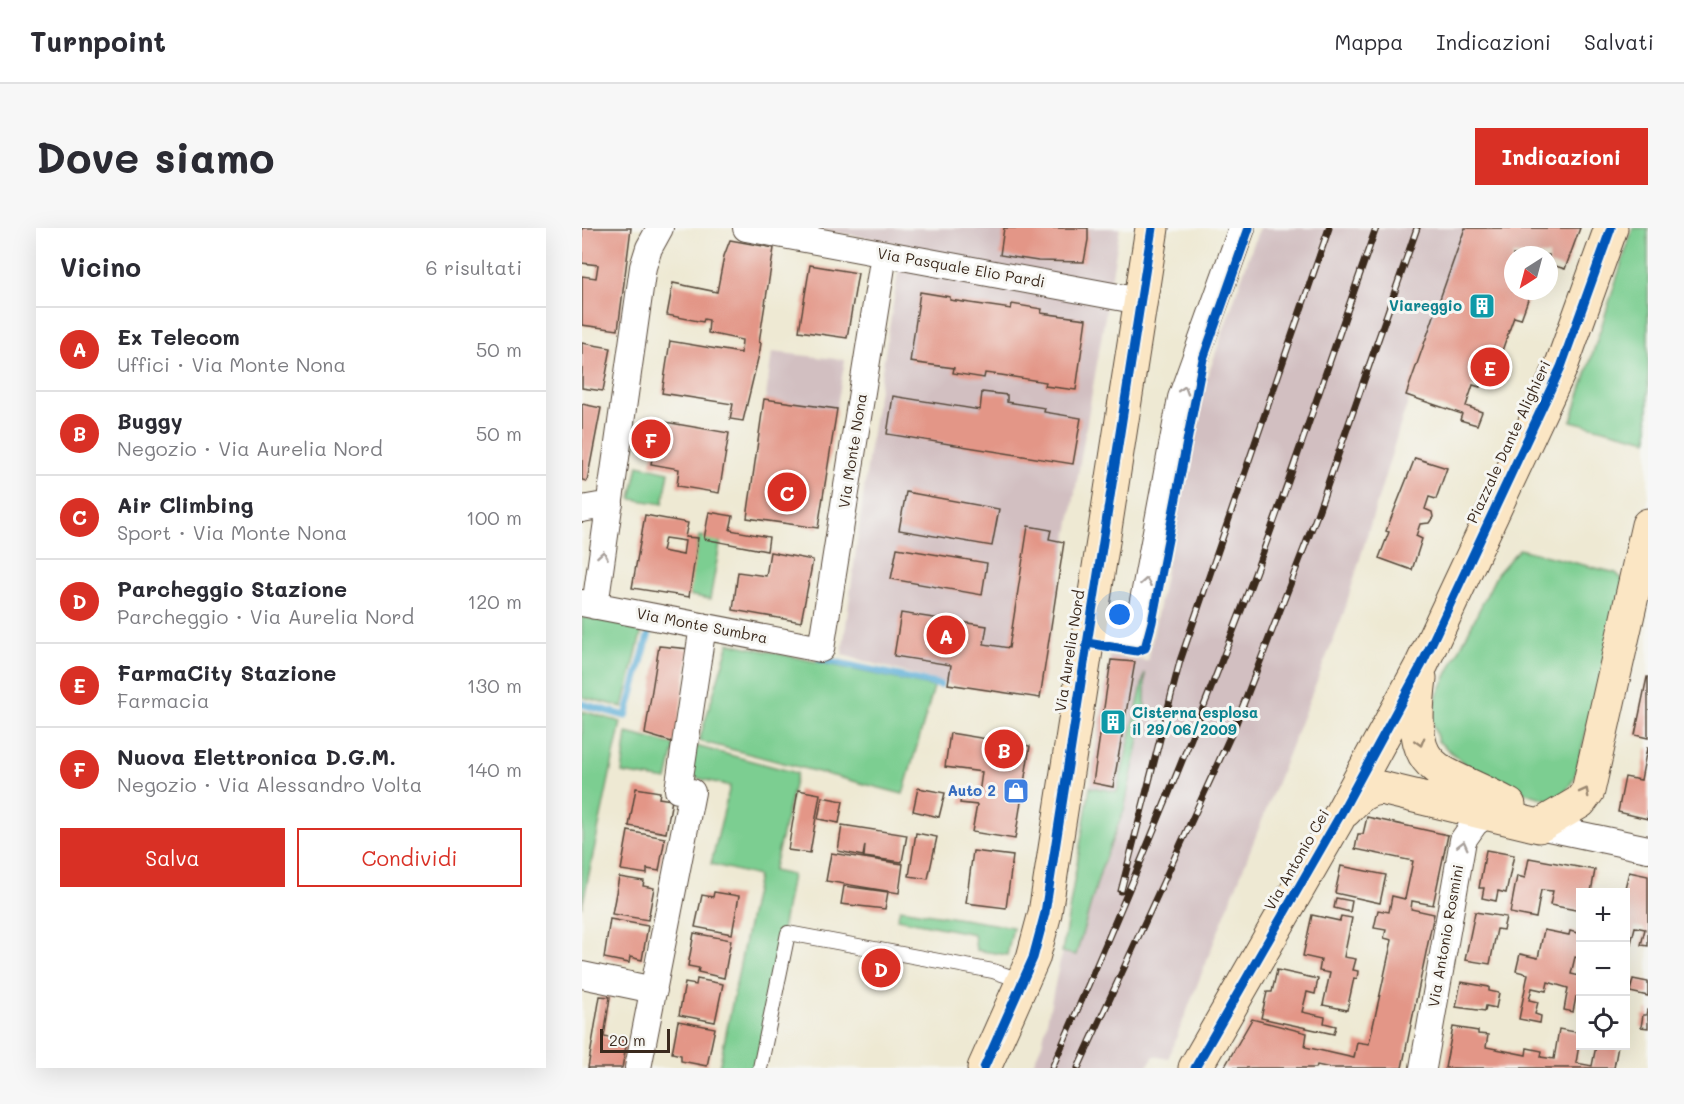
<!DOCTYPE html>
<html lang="it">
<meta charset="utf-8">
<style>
body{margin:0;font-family:Mali,sans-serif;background:#f7f7f7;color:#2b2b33}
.controls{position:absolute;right:18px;bottom:18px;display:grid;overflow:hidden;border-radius:0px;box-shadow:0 6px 24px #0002}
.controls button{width:54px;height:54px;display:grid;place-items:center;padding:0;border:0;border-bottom:2px solid #e1e1e2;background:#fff;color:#2b2b33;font:30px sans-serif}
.compass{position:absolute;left:922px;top:18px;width:54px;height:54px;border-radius:50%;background:#fff;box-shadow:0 6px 24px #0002;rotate:216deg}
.scale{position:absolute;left:18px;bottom:15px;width:70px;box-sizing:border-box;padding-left:6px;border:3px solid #3b2a1e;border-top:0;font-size:16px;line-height:21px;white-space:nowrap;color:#3b2a1e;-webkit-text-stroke:4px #f6f6f2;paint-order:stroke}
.you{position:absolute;left:538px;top:387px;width:21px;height:21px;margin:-15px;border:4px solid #fff;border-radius:50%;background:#1a73e8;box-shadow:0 0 0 9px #1a73e833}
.badge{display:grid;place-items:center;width:39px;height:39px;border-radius:50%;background:#d93025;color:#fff;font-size:20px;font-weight:700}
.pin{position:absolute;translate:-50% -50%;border:3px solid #fff;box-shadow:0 2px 6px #0006}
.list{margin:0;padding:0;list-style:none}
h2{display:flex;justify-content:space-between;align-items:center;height:78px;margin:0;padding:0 24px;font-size:26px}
h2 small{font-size:20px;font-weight:400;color:#7c7c81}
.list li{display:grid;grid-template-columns:39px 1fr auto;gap:18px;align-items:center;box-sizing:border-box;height:84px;padding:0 24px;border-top:2px solid #e1e1e2}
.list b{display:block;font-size:22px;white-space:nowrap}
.list p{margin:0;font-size:20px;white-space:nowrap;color:#7c7c81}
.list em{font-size:20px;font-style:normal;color:#7c7c81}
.actions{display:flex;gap:12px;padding:18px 24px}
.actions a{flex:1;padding:14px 0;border:2px solid #d93025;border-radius:0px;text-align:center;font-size:21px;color:#d93025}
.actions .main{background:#d93025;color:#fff}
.icon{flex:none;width:33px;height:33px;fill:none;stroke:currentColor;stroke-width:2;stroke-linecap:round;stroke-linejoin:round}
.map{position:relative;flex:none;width:1066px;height:840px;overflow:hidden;border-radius:0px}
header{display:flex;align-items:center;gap:36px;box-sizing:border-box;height:84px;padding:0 30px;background:#fff;border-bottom:2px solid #e1e1e2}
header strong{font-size:28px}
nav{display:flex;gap:33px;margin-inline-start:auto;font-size:21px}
.intro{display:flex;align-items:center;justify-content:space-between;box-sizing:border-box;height:144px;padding:0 36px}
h1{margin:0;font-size:42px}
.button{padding:15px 27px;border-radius:0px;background:#d93025;color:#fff;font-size:21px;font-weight:700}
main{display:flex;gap:36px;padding:0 36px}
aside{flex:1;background:#fff;border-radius:0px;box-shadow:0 6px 24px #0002}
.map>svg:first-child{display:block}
.industrial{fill:#d2bfc1}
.green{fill:#7bce91;stroke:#5b7c58;stroke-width:1.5}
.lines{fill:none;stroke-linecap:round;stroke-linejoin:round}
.stream{stroke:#5dafd8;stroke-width:7}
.building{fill:#e39687;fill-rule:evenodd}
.lane-casing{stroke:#564739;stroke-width:16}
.street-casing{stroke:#564739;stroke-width:28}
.secondary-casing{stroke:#564739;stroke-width:35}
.lane{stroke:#fff;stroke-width:14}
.street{stroke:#fff;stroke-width:26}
.secondary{stroke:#fbe6c4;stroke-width:33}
.rail-casing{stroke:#3b2a1e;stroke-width:7}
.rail{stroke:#f6f6f2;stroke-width:4.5;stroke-dasharray:14;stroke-linecap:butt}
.cycleway-casing{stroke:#f6f6f2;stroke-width:13}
.cycleway{stroke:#0057b8;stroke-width:9}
.oneway{stroke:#a79f9a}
.oneway2{stroke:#9b8871}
.labels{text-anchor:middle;stroke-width:6;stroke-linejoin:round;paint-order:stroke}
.street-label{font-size:15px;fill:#3b2a1e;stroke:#f6f6f2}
.culture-label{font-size:15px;font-weight:bold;fill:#0d838f;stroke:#f6f6f2;text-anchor:end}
.shop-label{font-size:15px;font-weight:bold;fill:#366cbe;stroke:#f6f6f2;text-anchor:end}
</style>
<header>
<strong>Turnpoint</strong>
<nav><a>Mappa</a><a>Indicazioni</a><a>Salvati</a></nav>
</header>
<div class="intro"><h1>Dove siamo</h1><a class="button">Indicazioni</a></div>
<main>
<aside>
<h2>Vicino<small>6 risultati</small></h2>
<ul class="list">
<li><span class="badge">A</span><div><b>Ex Telecom</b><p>Uffici · Via Monte Nona</p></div><em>50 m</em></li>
<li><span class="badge">B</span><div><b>Buggy</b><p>Negozio · Via Aurelia Nord</p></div><em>50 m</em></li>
<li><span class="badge">C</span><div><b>Air Climbing</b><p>Sport · Via Monte Nona</p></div><em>100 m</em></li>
<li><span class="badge">D</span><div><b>Parcheggio Stazione</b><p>Parcheggio · Via Aurelia Nord</p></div><em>120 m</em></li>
<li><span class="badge">E</span><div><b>FarmaCity Stazione</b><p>Farmacia</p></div><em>130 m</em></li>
<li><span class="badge">F</span><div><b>Nuova Elettronica D.G.M.</b><p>Negozio · Via Alessandro Volta</p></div><em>140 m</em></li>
</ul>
<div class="actions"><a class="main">Salva</a><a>Condividi</a></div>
</aside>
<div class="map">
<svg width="1066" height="840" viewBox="0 0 1066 840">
<rect width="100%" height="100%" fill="#f6f6f2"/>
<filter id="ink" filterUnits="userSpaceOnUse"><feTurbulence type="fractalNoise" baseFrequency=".0167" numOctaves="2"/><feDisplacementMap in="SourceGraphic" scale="12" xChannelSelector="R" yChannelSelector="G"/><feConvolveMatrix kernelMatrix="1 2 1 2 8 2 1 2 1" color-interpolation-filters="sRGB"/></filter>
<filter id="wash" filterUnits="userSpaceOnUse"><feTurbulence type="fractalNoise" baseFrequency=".008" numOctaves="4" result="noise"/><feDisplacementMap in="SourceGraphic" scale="24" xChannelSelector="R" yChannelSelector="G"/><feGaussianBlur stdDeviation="1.35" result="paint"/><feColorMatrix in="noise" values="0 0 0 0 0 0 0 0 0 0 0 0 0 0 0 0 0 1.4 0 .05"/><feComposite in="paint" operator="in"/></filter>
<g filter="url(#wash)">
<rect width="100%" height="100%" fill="#eee9d3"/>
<!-- industrial -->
<path class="industrial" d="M 227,0 L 538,0 L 458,470 L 366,456 L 260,427 L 289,210 L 321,16 Z
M 677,0 L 892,0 L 820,191 L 762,384 L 586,831 L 572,828 L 564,840 L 449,840 L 460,816 L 480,724 L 508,559 L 528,428 L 566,433 L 617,173 Z
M 190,124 L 263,132 L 244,240 L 176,228 Z"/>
<!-- green -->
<path class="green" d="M 1051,0 L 1066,0 L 1066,212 L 989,193 Z
M 56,237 L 87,244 L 81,276 L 49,271 Z
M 117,308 L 139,311 L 128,371 L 105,367 Z
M 937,321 L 1034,345 L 1043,354 L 992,551 L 979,570 L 970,573 L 944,565 L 884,537 L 856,513 L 850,493 L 855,467 L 915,346 Z
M 0,389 L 61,398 L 41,479 L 0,469 Z
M 147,415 L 352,459 L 321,566 L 117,513 Z
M 563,445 L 563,483 L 542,582 L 519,641 L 494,727 L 480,724 L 508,559 L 535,564 Z
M 0,483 L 39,494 L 0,679 Z
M 45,505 L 93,517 L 85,552 L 40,545 Z
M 110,517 L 215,545 L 191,643 L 210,647 L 175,840 L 137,840 L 176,648 L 129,636 L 148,558 L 103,547 Z
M 318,681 L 431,699 L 425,727 L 394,722 L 392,706 L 315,691 Z"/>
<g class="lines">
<!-- stream -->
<path class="stream" d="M 238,431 L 358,457
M 0,476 L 44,488 L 70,394"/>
</g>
<g id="blocks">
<!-- building -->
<path class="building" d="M 0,0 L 49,0 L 36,102 L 0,97 L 0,48 L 14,50 L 16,37 L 0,35 Z
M 422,0 L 506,0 L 506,12 L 502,34 L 456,33 L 418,27 Z
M 883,0 L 998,0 L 983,41 L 967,36 L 967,27 L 931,27 L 931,63 L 949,63 L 939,91 L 932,89 L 911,148 L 904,145 L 898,159 L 891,157 L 884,178 L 900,184 L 895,197 L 878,192 L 880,186 L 824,167 Z
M 148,12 L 192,20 L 177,114 L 179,115 L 178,122 L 161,193 L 148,191 L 151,176 L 80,165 L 88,113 L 159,125 L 160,112 L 126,105 L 127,92 L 122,91 L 121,94 L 85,87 L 91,55 L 135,64 L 142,28 Z
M 228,37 L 276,45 L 265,110 L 217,103 Z
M 338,64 L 368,69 L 368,72 L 429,81 L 430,76 L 460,81 L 459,85 L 504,91 L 494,162 L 463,158 L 464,154 L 419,147 L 403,145 L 402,150 L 371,145 L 372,140 L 328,134 Z
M 0,115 L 29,120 L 21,163 L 0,160 Z
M 400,164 L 425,167 L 425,174 L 463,180 L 462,184 L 499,190 L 491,236 L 305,206 L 311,168 L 398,182 Z
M 182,171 L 255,181 L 236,300 L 165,290 Z
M 0,176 L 19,180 L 5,253 L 0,252 Z
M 77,193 L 147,205 L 137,265 L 95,258 L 97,241 L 69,236 Z
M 833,230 L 865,240 L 854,271 L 847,269 L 843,281 L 850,284 L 851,289 L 847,295 L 838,296 L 834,308 L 840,311 L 830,342 L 797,330 L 807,304 L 804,303 Z
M 324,264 L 417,281 L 410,318 L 317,302 Z
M 127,284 L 151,288 L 148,302 L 187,309 L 185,323 L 122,311 Z
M 63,287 L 106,295 L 103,309 L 116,310 L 107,369 L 50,360 ZM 83,310 L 103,313 L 101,327 L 80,323 Z
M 446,298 L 469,302 L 467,311 L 482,314 L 458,470 L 366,456 L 369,437 L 312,428 L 319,385 L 405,398 L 402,416 L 427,420 Z
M 315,320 L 405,335 L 400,367 L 309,351 Z
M 188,324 L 231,332 L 219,394 L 151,382 L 156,344 L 184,348 Z
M 77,418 L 108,421 L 93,515 L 63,506 Z
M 529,432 L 553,434 L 531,559 L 511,555 Z
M 1065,449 L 1066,449 L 1066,510 L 1053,507 Z
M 368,505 L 448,518 L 433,611 L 390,604 L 395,577 L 378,575 L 380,563 L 397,566 L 400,544 L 363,539 Z
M 1065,520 L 1066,520 L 1066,591 L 1036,584 L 1043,549 L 1059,552 Z
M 54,560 L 78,564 L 77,570 L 90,572 L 84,605 L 47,598 Z
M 336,560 L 363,565 L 357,589 L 331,583 Z
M 216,562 L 238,566 L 228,625 L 206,622 Z
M 240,569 L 261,573 L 257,595 L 236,591 Z
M 785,589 L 866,607 L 851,677 L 830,673 L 829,681 L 852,686 L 820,840 L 749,840 L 735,837 L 734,840 L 642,840 L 670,791 L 725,805 L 723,819 L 772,830 L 775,814 L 787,816 L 810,712 L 802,710 L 804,702 L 792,700 L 796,682 L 807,684 L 810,668 L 823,671 L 831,633 L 773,621 L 776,606 L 781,606 Z
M 260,597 L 325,607 L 320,634 L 282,629 L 283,617 L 281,628 L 256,623 Z
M 46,603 L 83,610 L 77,643 L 65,641 L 65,646 L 39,642 Z
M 334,605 L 355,609 L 346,651 L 327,648 Z
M 904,622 L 932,627 L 924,665 L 916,663 L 914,673 L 900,670 L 902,660 L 897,660 Z
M 391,623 L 431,628 L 424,680 L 384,675 Z
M 249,625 L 321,636 L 317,665 L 244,653 Z
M 947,630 L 1013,642 L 1009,664 L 999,664 L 999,683 L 968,677 L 971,663 L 959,662 L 954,690 L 928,685 L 935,648 L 943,650 Z
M 759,638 L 804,647 L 798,675 L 753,665 Z
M 1047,644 L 1066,648 L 1066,718 L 1059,717 L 1063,701 L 1053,699 L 1044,735 L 1042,664 Z
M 37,649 L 62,653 L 61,658 L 72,660 L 66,692 L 30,686 Z
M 262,658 L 306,664 L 303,681 L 259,676 Z
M 132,664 L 157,668 L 150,706 L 113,699 L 120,667 L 131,669 Z
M 754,670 L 770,673 L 768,684 L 752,680 Z
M 893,684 L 924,689 L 921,702 L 915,701 L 908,736 L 883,732 Z
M 730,687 L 758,693 L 759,688 L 770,690 L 762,729 L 774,731 L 771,742 L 776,743 L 775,751 L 772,750 L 765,782 L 741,777 L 748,745 L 737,743 L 739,732 L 721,728 Z
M 28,691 L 66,698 L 60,732 L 48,729 L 47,735 L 22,730 Z
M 962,702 L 987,707 L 988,703 L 999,706 L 999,730 L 993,729 L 989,746 L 998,748 L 999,770 L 994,769 L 991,784 L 982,782 L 986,760 L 966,754 L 964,763 L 950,760 L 947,772 L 956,774 L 953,786 L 959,788 L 958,795 L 937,791 L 946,746 L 934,743 L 938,726 L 956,730 Z
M 112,705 L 149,712 L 142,750 L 116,744 L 117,740 L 106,738 Z
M 695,742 L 736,751 L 733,766 L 725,764 L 720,784 L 743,789 L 742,795 L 754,798 L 752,806 L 679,790 L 685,764 L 690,764 Z
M 115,751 L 141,756 L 133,794 L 97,787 L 103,755 L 114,757 Z
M 1051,751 L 1066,754 L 1066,768 L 1048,764 Z
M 879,754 L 907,759 L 907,763 L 917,765 L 914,780 L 904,778 L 903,783 L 874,779 Z
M 18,768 L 28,769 L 22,809 L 45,813 L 40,840 L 6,840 Z
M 1065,782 L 1066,782 L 1066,800 L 1059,799 L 1061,787 L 1064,787 Z
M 96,793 L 133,800 L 125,838 L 99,833 L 99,827 L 90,825 Z
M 871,799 L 896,803 L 896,806 L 906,807 L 904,819 L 944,827 L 945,820 L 960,823 L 959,829 L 972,831 L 977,801 L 999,805 L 994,835 L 1010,838 L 1014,818 L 1036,818 L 1032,840 L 863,840 Z"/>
</g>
</g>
<g filter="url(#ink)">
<use href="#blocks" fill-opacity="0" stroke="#564739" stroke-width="1.5"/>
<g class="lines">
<!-- lane casing -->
<g class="lane-casing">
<path id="lane" d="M 178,840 L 206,705 L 411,743 L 441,753"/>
</g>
<!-- street casing -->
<g class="street-casing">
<path id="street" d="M 164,0 L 558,73
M 0,281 L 28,276
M 0,375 L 239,421 L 302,26
M 13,378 L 61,39 L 67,20 L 78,0
M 507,400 L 555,405 L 599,170 L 660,0
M 957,598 L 1066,621
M 0,747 L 72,762
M 56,840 L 110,564 L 96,562 L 121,398
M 841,840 L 881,612 L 893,595 L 905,586"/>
</g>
<!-- secondary casing -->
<g class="secondary-casing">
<path id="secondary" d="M 838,450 C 825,551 853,536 927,577
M 763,583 C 773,572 782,561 799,560 L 957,598 L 998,574 L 1006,563 L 1066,297
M 402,840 L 451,730 L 463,685 L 570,0
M 613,840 L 756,591 L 840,436 L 979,139 L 1029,0"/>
</g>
<!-- lane -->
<use href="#lane" class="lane"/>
<!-- street -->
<use href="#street" class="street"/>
<!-- secondary -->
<use href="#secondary" class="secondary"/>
<!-- rail casing -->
<g class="rail-casing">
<path id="rail" d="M 539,663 L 598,433 L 747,0
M 470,840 C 537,688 601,535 660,380 C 708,255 749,127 794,0
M 496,840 L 653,498 L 735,287 L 835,0"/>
</g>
<!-- rail -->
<use href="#rail" class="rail"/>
<!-- cycleway casing -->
<g class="cycleway-casing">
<path id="cycleway" d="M 505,415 L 555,423 L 563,420 L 570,394 L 621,131 L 667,0
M 402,840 L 451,730 L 463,685 L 570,0
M 613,840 L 756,591 L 840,436 L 979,139 L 1029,0"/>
</g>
<!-- cycleway -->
<use href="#cycleway" class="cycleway"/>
</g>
<!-- one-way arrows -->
<defs><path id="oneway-chevron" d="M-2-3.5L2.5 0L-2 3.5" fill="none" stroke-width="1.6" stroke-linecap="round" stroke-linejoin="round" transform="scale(1.5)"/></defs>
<g class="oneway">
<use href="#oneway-chevron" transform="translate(602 162) rotate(-72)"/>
<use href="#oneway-chevron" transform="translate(21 327) rotate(-81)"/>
<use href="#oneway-chevron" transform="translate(564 354) rotate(-80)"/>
<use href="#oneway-chevron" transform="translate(881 617) rotate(-76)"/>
</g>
<g class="oneway2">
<use href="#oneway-chevron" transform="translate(838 514) rotate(74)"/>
<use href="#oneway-chevron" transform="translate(1003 564) rotate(-62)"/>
</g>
</g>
<!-- icons -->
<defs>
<g id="building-square" transform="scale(1.35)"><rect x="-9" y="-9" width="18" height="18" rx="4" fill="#0f9aa8" stroke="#f6f6f2"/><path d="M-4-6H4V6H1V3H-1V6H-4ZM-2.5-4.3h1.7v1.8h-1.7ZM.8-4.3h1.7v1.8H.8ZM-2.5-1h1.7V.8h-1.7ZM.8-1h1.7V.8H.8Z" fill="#fff"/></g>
<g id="shop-square" transform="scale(1.35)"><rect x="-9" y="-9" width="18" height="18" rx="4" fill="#3f7fe0" stroke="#f6f6f2"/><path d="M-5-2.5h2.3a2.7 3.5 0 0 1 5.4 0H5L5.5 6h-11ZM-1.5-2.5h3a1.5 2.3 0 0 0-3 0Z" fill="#fff"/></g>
</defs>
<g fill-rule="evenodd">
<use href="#building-square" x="900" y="78"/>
<use href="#building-square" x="531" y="494"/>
<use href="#shop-square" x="434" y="563"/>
</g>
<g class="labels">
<!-- street labels -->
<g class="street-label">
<text transform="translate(379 40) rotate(10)" y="5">Via Pasquale Elio Pardi</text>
<text transform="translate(927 214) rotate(-65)" y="5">Piazzale Dante Alighieri</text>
<text transform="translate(271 223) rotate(-81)" y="5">Via Monte Nona</text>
<text transform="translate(120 398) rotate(11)" y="5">Via Monte Sumbra</text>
<text transform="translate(488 423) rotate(-81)" y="5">Via Aurelia Nord</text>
<text transform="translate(715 632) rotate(-60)" y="5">Via Antonio Cei</text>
<text transform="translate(864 708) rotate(-80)" y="5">Via Antonio Rosmini</text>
</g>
<!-- culture labels -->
<g class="culture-label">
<text x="880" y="83">Viareggio</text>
<text x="550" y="490" text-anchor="start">Cisterna esplosa<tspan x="550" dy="17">il 29/06/2009</tspan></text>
</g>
<!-- shop labels -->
<g class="shop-label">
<text x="414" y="568">Auto 2</text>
</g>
</g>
</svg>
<div class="controls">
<button>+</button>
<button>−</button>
<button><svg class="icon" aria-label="locate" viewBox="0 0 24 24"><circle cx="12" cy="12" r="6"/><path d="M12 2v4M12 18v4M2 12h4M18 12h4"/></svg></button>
</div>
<svg class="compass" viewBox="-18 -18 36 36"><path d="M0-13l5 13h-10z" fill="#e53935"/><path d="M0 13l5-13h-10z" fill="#7c7c81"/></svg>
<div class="scale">20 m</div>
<div class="you"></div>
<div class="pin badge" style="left:364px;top:407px">A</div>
<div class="pin badge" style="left:422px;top:521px">B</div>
<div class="pin badge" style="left:205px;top:264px">C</div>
<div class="pin badge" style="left:299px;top:740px">D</div>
<div class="pin badge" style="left:908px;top:139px">E</div>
<div class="pin badge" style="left:69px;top:211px">F</div>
</div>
</main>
